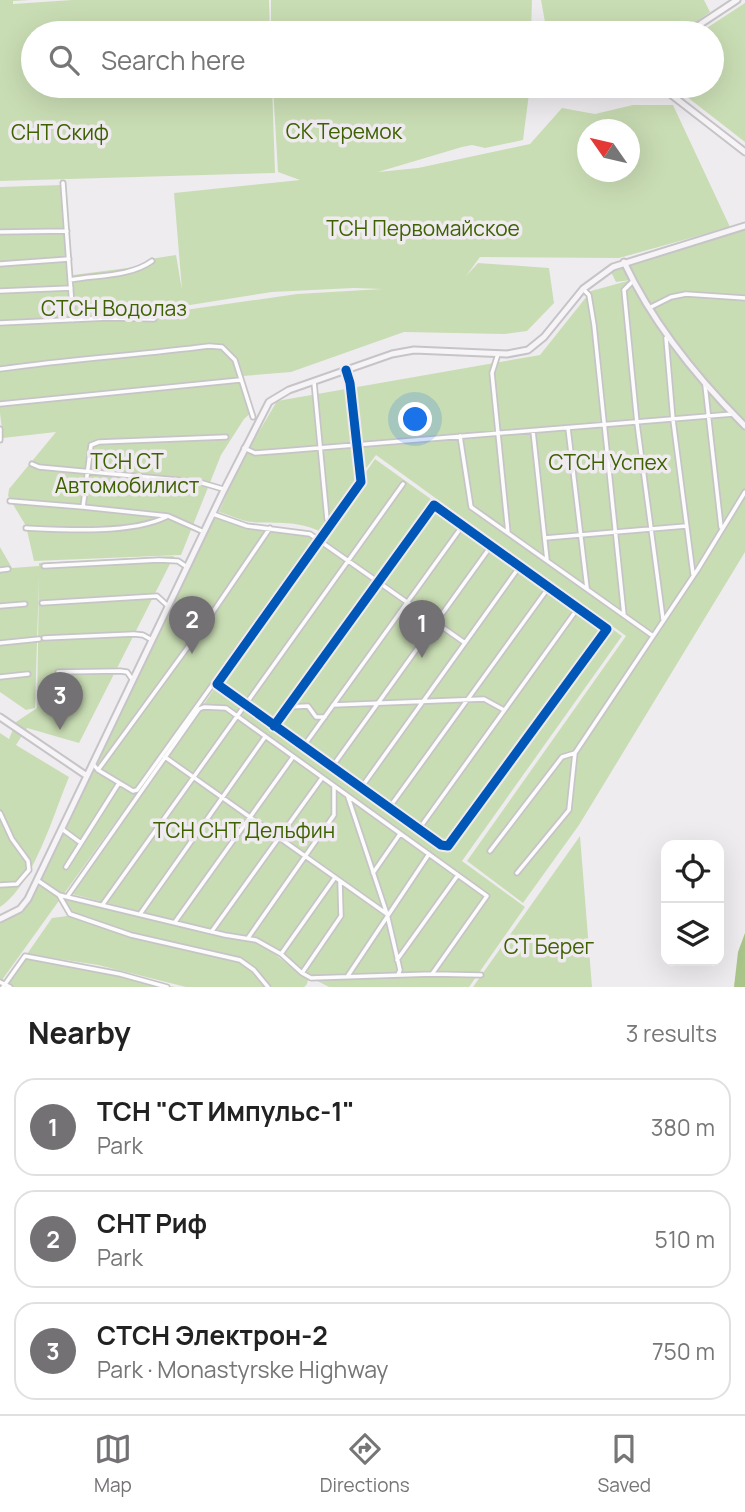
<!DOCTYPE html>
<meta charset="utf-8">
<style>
body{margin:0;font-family:Manrope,sans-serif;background:#f6f6f6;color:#222}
.controls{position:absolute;right:21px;bottom:21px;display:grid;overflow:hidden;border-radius:14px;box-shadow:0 7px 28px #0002}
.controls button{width:63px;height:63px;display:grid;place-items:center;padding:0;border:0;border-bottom:2px solid #e0e0e0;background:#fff;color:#222;font:35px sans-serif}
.compass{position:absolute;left:577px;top:119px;width:63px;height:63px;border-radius:50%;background:#fff;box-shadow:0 7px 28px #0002;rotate:304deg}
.you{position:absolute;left:416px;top:420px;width:24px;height:24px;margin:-18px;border:5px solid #fff;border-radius:50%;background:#1a73e8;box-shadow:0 0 0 10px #1a73e833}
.badge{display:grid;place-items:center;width:46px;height:46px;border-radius:50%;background:#747174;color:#fff;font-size:23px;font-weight:700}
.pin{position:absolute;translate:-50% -58px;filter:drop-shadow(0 2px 4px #0008)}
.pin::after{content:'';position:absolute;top:37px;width:24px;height:21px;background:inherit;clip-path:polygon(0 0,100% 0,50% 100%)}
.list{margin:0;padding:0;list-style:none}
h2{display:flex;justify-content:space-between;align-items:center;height:91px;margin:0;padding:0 28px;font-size:30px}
h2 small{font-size:23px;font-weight:400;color:#767676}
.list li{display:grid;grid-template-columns:46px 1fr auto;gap:21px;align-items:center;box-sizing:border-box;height:98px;margin:0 14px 14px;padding:0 14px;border:2px solid #e0e0e0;border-radius:21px}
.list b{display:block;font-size:26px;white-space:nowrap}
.list p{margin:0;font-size:23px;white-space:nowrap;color:#767676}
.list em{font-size:23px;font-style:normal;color:#767676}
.icon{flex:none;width:38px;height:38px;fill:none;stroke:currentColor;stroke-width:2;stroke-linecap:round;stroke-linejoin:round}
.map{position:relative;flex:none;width:745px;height:987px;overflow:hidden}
.search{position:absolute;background:#fff;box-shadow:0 7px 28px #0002;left:21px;right:21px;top:21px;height:77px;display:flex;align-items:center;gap:18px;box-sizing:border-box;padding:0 24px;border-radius:38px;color:#767676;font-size:26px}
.sheet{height:427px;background:#fff}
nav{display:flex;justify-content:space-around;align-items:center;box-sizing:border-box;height:98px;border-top:2px solid #e0e0e0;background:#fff;font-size:19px;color:#767676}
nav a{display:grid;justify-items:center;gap:4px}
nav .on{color:#747174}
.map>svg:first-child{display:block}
.green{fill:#c9ddb4;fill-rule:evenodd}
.water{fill:#a9c589}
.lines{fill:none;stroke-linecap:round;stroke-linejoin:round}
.street-casing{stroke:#c7c4c7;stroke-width:7}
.secondary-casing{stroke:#c7c4c7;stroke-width:9}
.street{stroke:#fdfcfd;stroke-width:3.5}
.secondary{stroke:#f7f4f7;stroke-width:5}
.cycleway-casing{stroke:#f0ebf1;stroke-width:13}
.cycleway{stroke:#0057b8;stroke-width:9}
.labels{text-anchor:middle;stroke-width:7;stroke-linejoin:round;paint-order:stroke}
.park-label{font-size:21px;fill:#3e6200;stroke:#f0ebf1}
</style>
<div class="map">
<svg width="745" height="987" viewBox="0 0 745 987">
<rect width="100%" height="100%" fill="#efecf0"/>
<!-- green -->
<path class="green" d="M 0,0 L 30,0 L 13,1 L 13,4 L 72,0 L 269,0 L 270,33 L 33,33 L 33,86 L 272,86 L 275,173 L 0,181 Z
M 271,0 L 532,0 L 531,33 L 271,33 Z
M 541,0 L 704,0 L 710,12 L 681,33 L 547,33 Z
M 745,3 L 745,142 L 673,86 L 712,86 L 712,33 L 699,33 Z
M 273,86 L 530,86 L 523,140 L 485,148 L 472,145 L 462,147 L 378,172 L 418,168 L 530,144 L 562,108 L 595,114 L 633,105 L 673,105 L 730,227 L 619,258 L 480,257 L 466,276 L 478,263 L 549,268 L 554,303 L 527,331 L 505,334 L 404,332 L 291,372 L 243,376 L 252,412 L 244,419 L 221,455 L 181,555 L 34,561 L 26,526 L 8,496 L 9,489 L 56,432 L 3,438 L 0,413 L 0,187 L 61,185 L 71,317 L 7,321 L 75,318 L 73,275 L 143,266 L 150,259 L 176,255 L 182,290 L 174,193 L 300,180 L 278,172 ZM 588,130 L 630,130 L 630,172 L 588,172 ZM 354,288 L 382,289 L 297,294 L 185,310 L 184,306 L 272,292 Z
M 745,227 L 745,552 L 579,825 L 523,903 L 467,861 L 626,636 L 376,455 L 319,531 C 297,520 275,524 252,522 C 241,521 230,515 219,512 L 241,462 L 277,401 L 540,355 L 591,291 L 631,280 L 616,282 L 611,272 L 622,265 Z
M 375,459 L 622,636 L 462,861 L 525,907 L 469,987 L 329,987 L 302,973 L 259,942 L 308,980 L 307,984 L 304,987 L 269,987 L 244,960 L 138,936 L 70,911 L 62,897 L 244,938 L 72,894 L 301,564 L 2,980 L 0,978 L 0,919 L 22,909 L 95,769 L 213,517 L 308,533 L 318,540 Z
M 0,547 L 12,568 L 39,566 L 39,563 L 174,556 L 79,743 L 27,728 L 16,745 L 69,777 C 54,813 33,886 0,907 L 0,733 L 9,739 L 16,722 L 37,708 L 39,576 L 35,708 L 26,710 L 0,692 Z
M 580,836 L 592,987 L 473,987 Z
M 67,916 L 139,939 L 242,962 L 265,987 L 186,987 L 98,965 L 27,954 L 52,918 Z
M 25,956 L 175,987 L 5,987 Z"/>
<!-- water -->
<path class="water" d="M 745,933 L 745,987 L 734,987 L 738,952 Z"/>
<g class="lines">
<!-- street casing -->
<g class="street-casing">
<path id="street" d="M 63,183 L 73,320
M 0,232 L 67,231
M 0,264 L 69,259
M 70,280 C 96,275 130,277 152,261
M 633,281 L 624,290 L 637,423 L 663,619
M 583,289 L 589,295 L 594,325 L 624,615
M 0,291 L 71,288
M 649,308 L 671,297 L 686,294 L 745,298
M 0,323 L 108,318 L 154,319
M 668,336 L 666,338 L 673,420 L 693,574
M 498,354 L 492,373 L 508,533
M 0,369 C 70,359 139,355 209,346 L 222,347 L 235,360 L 253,417
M 314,382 L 327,519
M 705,385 L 721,527
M 0,404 L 240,380
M 568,428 L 587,588
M 0,429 L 0,440
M 533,431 L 547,560
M 460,436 L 471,507 L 653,636
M 244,448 L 255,453 L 282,451 L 733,414
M 32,464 L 39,467 L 199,482 L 223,489
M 10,501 L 83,507
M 213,514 L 247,526 L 310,534 L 465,643
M 26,528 C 65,530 131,534 166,517
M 204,532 L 168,516 L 83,507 L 91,445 L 99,442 L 226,437
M 545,538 L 686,526
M 44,566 L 159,560 L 178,561 L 187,567
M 0,570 L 8,569
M 42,603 L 157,596 L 168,606
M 0,606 L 25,604
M 44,638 L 134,634 L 143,635 L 152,640
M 0,643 L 39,639
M 58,672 L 120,671 L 127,672 L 132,679
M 0,677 L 28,674
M 333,705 L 484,699 L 504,710
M 288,707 L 308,706 L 316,717 L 325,717
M 274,726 L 434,505 L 607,629 L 448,846 L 441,845 L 217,684 L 361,482 L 350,383 L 346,370
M 303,747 L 463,525
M 165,757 L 387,914
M 93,764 L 98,770 L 133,791 L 137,790 L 309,550 L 313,550
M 332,767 L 491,546
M 98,770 L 204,625 L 270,528
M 361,788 L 520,566
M 348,797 L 387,914 L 400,970 L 398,975
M 389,808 L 549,587
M 0,813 L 12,839 L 28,861 L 29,870 L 17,884 L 0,885
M 62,829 L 81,843
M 419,829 L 578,608
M 490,851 L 562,757 L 575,753
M 66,867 L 119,783
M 373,873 L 400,834
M 517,873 L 569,810 L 575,753 L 698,569 L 745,492
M 37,880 L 59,895 L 70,914 L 131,935 L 240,960 L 254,970 L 268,987
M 59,895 L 225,935 L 256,940 L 281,954 L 302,973 L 311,978 L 432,974 L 481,975
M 67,897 L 199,709 L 204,707 L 226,708 L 487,896 L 432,974
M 103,904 L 403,484
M 140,914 L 265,737
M 175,922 L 293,757
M 212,931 L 322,778
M 248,938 L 334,815 L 334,786
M 281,954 L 334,879
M 397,960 L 458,875
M 302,973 L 341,916 L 340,882
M 347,977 L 429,854
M 0,982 L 10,987
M 3,987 L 25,956 L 120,974 L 167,987"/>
</g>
<!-- secondary casing -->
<g class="secondary-casing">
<path id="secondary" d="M 687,33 L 737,0
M 660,86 L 745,152
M 624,262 C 653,324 697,378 745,426
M 0,717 L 87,776
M 0,919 L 20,909 L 28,899 L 224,490 L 269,402 L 289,390 L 392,354 L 414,350 L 507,354 L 528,350 L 544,337 L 583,289 L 613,267 L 745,226"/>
</g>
<!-- street -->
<use href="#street" class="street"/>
<!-- secondary -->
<use href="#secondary" class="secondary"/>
<!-- cycleway casing -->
<g class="cycleway-casing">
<path id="cycleway" d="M 274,726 L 434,505 L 607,629 L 448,846 L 441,845 L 217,684 L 361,482 L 350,383 L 346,370"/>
</g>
<!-- cycleway -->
<use href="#cycleway" class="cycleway"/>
</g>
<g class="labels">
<!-- park labels -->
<g class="park-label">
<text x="344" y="139">СК Теремок</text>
<text x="60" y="140">СНТ Скиф</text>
<text x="423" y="236">ТСН Первомайское</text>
<text x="114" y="316">СТСН Водолаз</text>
<text x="127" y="469">ТСН СТ<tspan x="127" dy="24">Автомобилист</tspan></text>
<text x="608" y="470">СТСН Успех</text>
<text x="244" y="838">ТСН СНТ Дельфин</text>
<text x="549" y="954">СТ Берег</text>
</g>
</g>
</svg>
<div class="controls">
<button><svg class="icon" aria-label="locate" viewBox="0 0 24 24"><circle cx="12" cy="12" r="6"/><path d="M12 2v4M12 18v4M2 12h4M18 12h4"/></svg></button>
<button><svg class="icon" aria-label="layers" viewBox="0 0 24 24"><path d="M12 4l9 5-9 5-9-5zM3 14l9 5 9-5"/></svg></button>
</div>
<svg class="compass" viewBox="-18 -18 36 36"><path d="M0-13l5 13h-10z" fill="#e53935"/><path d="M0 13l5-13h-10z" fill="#767676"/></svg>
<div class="you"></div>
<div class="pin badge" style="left:422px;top:658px">1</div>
<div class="pin badge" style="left:192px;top:654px">2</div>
<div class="pin badge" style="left:60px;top:730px">3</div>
<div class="search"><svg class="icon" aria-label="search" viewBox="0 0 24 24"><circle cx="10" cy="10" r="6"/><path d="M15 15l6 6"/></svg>Search here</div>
</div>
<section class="sheet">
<h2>Nearby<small>3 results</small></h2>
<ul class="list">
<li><span class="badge">1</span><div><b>ТСН &quot;СТ Импульс-1&quot;</b><p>Park</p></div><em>380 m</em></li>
<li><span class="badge">2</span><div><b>СНТ Риф</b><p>Park</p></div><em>510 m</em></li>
<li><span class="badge">3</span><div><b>СТСН Электрон-2</b><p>Park · Monastyrske Highway</p></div><em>750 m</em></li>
</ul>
</section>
<nav>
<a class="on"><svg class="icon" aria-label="map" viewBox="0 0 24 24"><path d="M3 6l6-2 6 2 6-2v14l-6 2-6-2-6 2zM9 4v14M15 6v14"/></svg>Map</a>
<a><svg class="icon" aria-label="directions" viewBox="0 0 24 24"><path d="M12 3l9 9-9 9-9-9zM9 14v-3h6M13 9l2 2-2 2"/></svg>Directions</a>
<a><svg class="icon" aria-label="saved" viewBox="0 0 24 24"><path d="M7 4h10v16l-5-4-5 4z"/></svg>Saved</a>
</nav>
